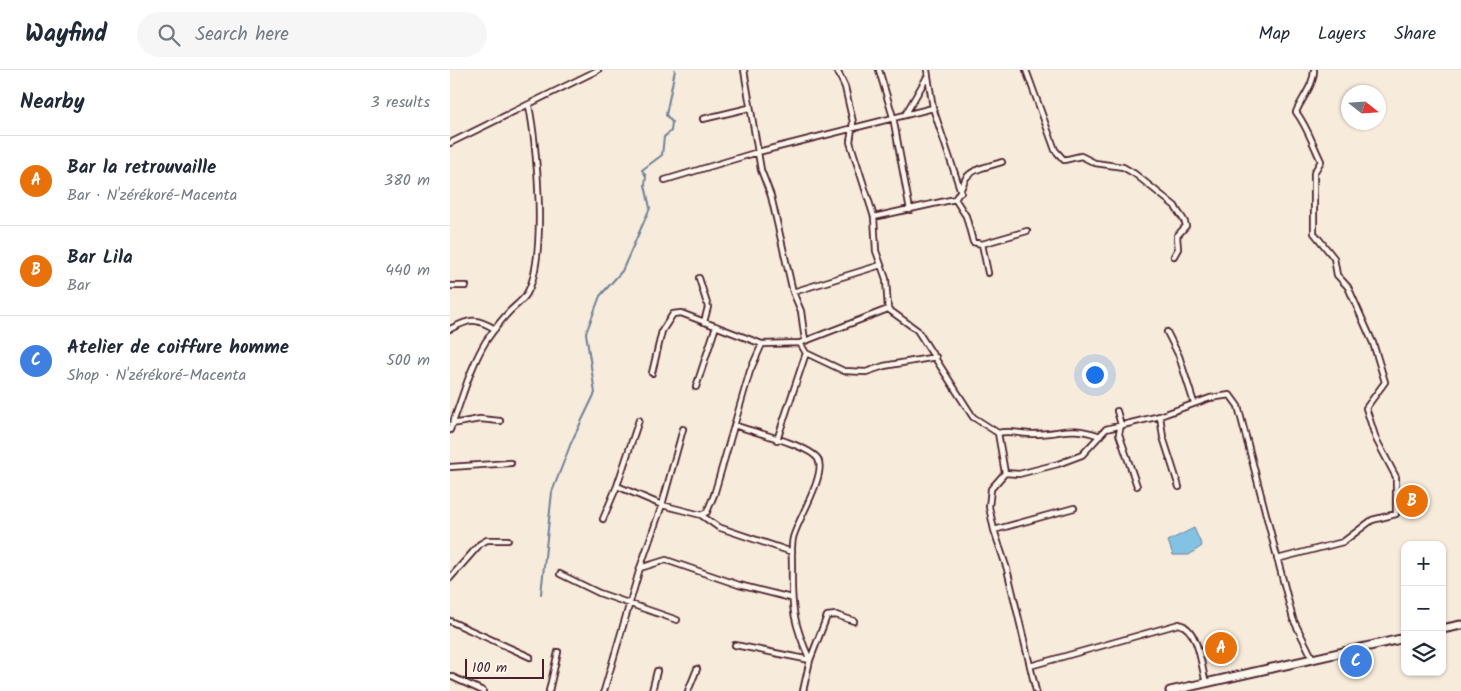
<!DOCTYPE html>
<meta charset="utf-8">
<style>
body{margin:0;font-family:Kalam,sans-serif;background:#f6f6f7;color:#1f2937}
.controls{position:absolute;right:15px;bottom:15px;display:grid;overflow:hidden;border-radius:10px;box-shadow:0 1px 4px #0004}
.controls button{width:45px;height:45px;display:grid;place-items:center;padding:0;border:0;border-bottom:1px solid #e0e1e3;background:#fff;color:#1f2937;font:25px sans-serif}
.compass{position:absolute;left:891px;top:15px;width:45px;height:45px;border-radius:50%;background:#fff;box-shadow:0 1px 4px #0004;rotate:107deg}
.scale{position:absolute;left:15px;bottom:12px;width:79px;box-sizing:border-box;padding-left:5px;border:2px solid #4a1f2b;border-top:0;font-size:14px;line-height:18px;white-space:nowrap;color:#4a1f2b;-webkit-text-stroke:4px #fbf7ec;paint-order:stroke}
.you{position:absolute;left:644px;top:304px;width:18px;height:18px;margin:-12px;border:4px solid #fff;border-radius:50%;background:#1a73e8;box-shadow:0 0 0 8px #1a73e833}
.badge{display:grid;place-items:center;width:32px;height:32px;border-radius:50%;background:#4a1f2b;color:#fff;font-size:16px;font-weight:700}
.pin{position:absolute;translate:-50% -50%;border:2px solid #fff;box-shadow:0 1px 5px #0006}
.list{margin:0;padding:0;list-style:none}
h2{display:flex;justify-content:space-between;align-items:center;height:65px;margin:0;padding:0 20px;font-size:21px}
h2 small{font-size:16px;font-weight:400;color:#747a83}
.list li{display:grid;grid-template-columns:32px 1fr auto;gap:15px;align-items:center;box-sizing:border-box;height:90px;padding:0 20px;border-top:1px solid #e0e1e3}
.list b{display:block;font-size:19px;white-space:nowrap}
.list p{margin:0;font-size:16px;white-space:nowrap;color:#747a83}
.list em{font-size:16px;font-style:normal;color:#747a83}
.icon{flex:none;width:28px;height:28px;fill:none;stroke:currentColor;stroke-width:2;stroke-linecap:round;stroke-linejoin:round}
.map{position:relative;flex:none;width:1011px;height:621px;overflow:hidden}
header{display:flex;align-items:center;gap:30px;box-sizing:border-box;height:70px;padding:0 25px;background:#fff;border-bottom:1px solid #e0e1e3}
header strong{font-size:24px}
nav{display:flex;gap:28px;margin-inline-start:auto;font-size:18px}
.search{width:350px;height:45px;background:#f6f6f7;display:flex;align-items:center;gap:12px;box-sizing:border-box;padding:0 18px;border-radius:28px;color:#747a83;font-size:19px}
main{display:flex}
aside{flex:1;background:#fff}
.map>svg:first-child{display:block}
.water{fill:#82c3e3;stroke:#6c8199}
.lines{fill:none;stroke-linecap:round;stroke-linejoin:round}
.stream{stroke:#6c8199;stroke-width:2}
.minor-casing{stroke:#4a1f2b;stroke-width:8}
.trunk-casing{stroke:#4a1f2b;stroke-width:11}
.minor{stroke:#fbf7ec;stroke-width:4.5}
.trunk{stroke:#fbf7ec;stroke-width:7}
</style>
<header>
<strong>Wayfind</strong>
<div class="search"><svg class="icon" aria-label="search" viewBox="0 0 24 24"><circle cx="10" cy="10" r="6"/><path d="M15 15l6 6"/></svg>Search here</div>
<nav><a>Map</a><a>Layers</a><a>Share</a></nav>
</header>
<main>
<aside>
<h2>Nearby<small>3 results</small></h2>
<ul class="list">
<li><span class="badge" style="background:#e8710a">A</span><div><b>Bar la retrouvaille</b><p>Bar · N'zérékoré-Macenta</p></div><em>380 m</em></li>
<li><span class="badge" style="background:#e8710a">B</span><div><b>Bar Lila</b><p>Bar</p></div><em>440 m</em></li>
<li><span class="badge" style="background:#3f7fe0">C</span><div><b>Atelier de coiffure homme</b><p>Shop · N'zérékoré-Macenta</p></div><em>500 m</em></li>
</ul>
</aside>
<div class="map">
<svg width="1011" height="621" viewBox="0 0 1011 621">
<rect width="100%" height="100%" fill="#f7ebdb"/>
<filter id="ink" filterUnits="userSpaceOnUse"><feTurbulence type="fractalNoise" baseFrequency=".02" numOctaves="2"/><feDisplacementMap in="SourceGraphic" scale="10" xChannelSelector="R" yChannelSelector="G"/><feConvolveMatrix kernelMatrix="1 2 1 2 8 2 1 2 1" color-interpolation-filters="sRGB"/></filter>
<g filter="url(#ink)">
<!-- water -->
<path class="water" d="M 744,458 L 752,476 L 739,485 L 723,485 L 718,471 Z"/>
<g class="lines">
<!-- stream -->
<path class="stream" d="M 91,524 L 102,422 L 121,373 L 145,323 L 136,263 L 150,226 L 172,201 L 200,138 L 195,115 L 196,106 L 192,100 L 212,85 L 214,67 L 221,61 L 222,52 L 216,45 L 225,0"/>
<!-- minor casing -->
<g class="minor-casing">
<path id="minor" d="M 294,0 L 311,100 L 321,126 L 343,222 L 351,241 L 355,271
M 387,0 L 395,17 L 403,52 L 400,72 L 424,147 L 426,181 L 436,209 L 438,239
M 429,0 L 443,47 L 460,140
M 477,0 L 483,38 L 511,122
M 576,0 L 605,80 L 614,90 L 631,86 L 645,93 L 673,97 L 685,104 L 725,136 C 728,144 735,148 736,156 L 727,166 L 728,179 L 724,186
M 455,45 L 477,7
M 253,49 L 299,38
M 0,73 L 148,0
M 215,110 L 308,82 L 483,38
M 505,129 L 516,146 L 523,172 L 532,174 L 538,203
M 424,147 L 505,129 C 511,122 512,115 516,108 C 523,98 541,96 552,92
M 532,174 L 577,161
M 249,208 L 258,237 L 254,252
M 0,216 L 16,216
M 343,222 L 431,195
M 0,259 C 20,249 25,247 45,259
M 717,262 L 729,286 L 744,333
M 350,273 L 356,283 L 394,301 L 416,302 L 434,296 L 486,287
M 202,303 L 212,261 L 223,244 L 231,243 L 312,274
M 246,317 L 266,256
M 667,341 L 671,355 L 669,364 L 687,416
M 710,346 L 713,367 L 729,417
M 189,350 L 167,416 L 212,435 L 233,359
M 2,354 L 30,349 L 50,351
M 284,355 C 303,362 359,375 368,389 C 377,404 347,451 343,468 C 341,477 342,489 342,498 C 341,537 344,555 360,590
M 0,360 C 12,330 19,299 36,271 C 43,261 51,250 60,241 C 65,236 72,231 76,225 C 98,190 87,76 79,36
M 548,363 C 559,360 571,364 583,364 C 613,364 618,355 650,366
M 327,370 L 356,283
M 0,397 L 61,393
M 555,403 L 569,404 L 608,394 L 632,385 L 656,359 L 710,346 L 760,328 L 780,325 L 788,336 L 843,549 L 863,589
M 251,445 L 268,457 L 342,482
M 153,449 L 167,416
M 544,460 L 624,438
M 827,489 L 893,472 L 922,450 L 946,444 L 946,407 L 926,369 L 916,338 L 935,312 L 923,273 L 898,217 L 887,205 L 884,188 L 864,163 L 864,103 L 871,91 C 863,75 857,56 846,42 C 852,28 864,15 864,0
M 190,498 L 216,490 L 289,515 L 341,528
M 110,504 L 149,523 L 227,550
M 0,508 L 30,474 L 37,470 L 58,470
M 0,551 L 80,587
M 285,575 L 360,590 L 353,621
M 360,590 L 377,546 L 386,545 L 404,551
M 580,596 L 729,554 C 749,559 751,596 756,613
M 0,606 L 33,621
M 99,621 L 108,582
M 154,621 L 190,498 L 212,435 L 251,445 L 257,442 L 264,425 L 300,301 L 312,274 L 350,273 L 438,239 L 467,260 L 523,347 L 548,363 L 555,403 L 541,419 L 539,437 L 544,460 L 557,499 L 586,621
M 202,621 L 207,601
M 238,621 L 247,599"/>
</g>
<!-- trunk casing -->
<g class="trunk-casing">
<path id="trunk" d="M 992,559 L 1011,555
M 720,621 L 955,568"/>
</g>
<!-- minor -->
<use href="#minor" class="minor"/>
<!-- trunk -->
<use href="#trunk" class="trunk"/>
</g>
</g>
</svg>
<div class="controls">
<button>+</button>
<button>−</button>
<button><svg class="icon" aria-label="layers" viewBox="0 0 24 24"><path d="M12 4l9 5-9 5-9-5zM3 14l9 5 9-5"/></svg></button>
</div>
<svg class="compass" viewBox="-18 -18 36 36"><path d="M0-13l5 13h-10z" fill="#e53935"/><path d="M0 13l5-13h-10z" fill="#747a83"/></svg>
<div class="scale">100 m</div>
<div class="you"></div>
<div class="pin badge" style="left:771px;top:578px;background:#e8710a">A</div>
<div class="pin badge" style="left:962px;top:431px;background:#e8710a">B</div>
<div class="pin badge" style="left:906px;top:591px;background:#3f7fe0">C</div>
</div>
</main>
